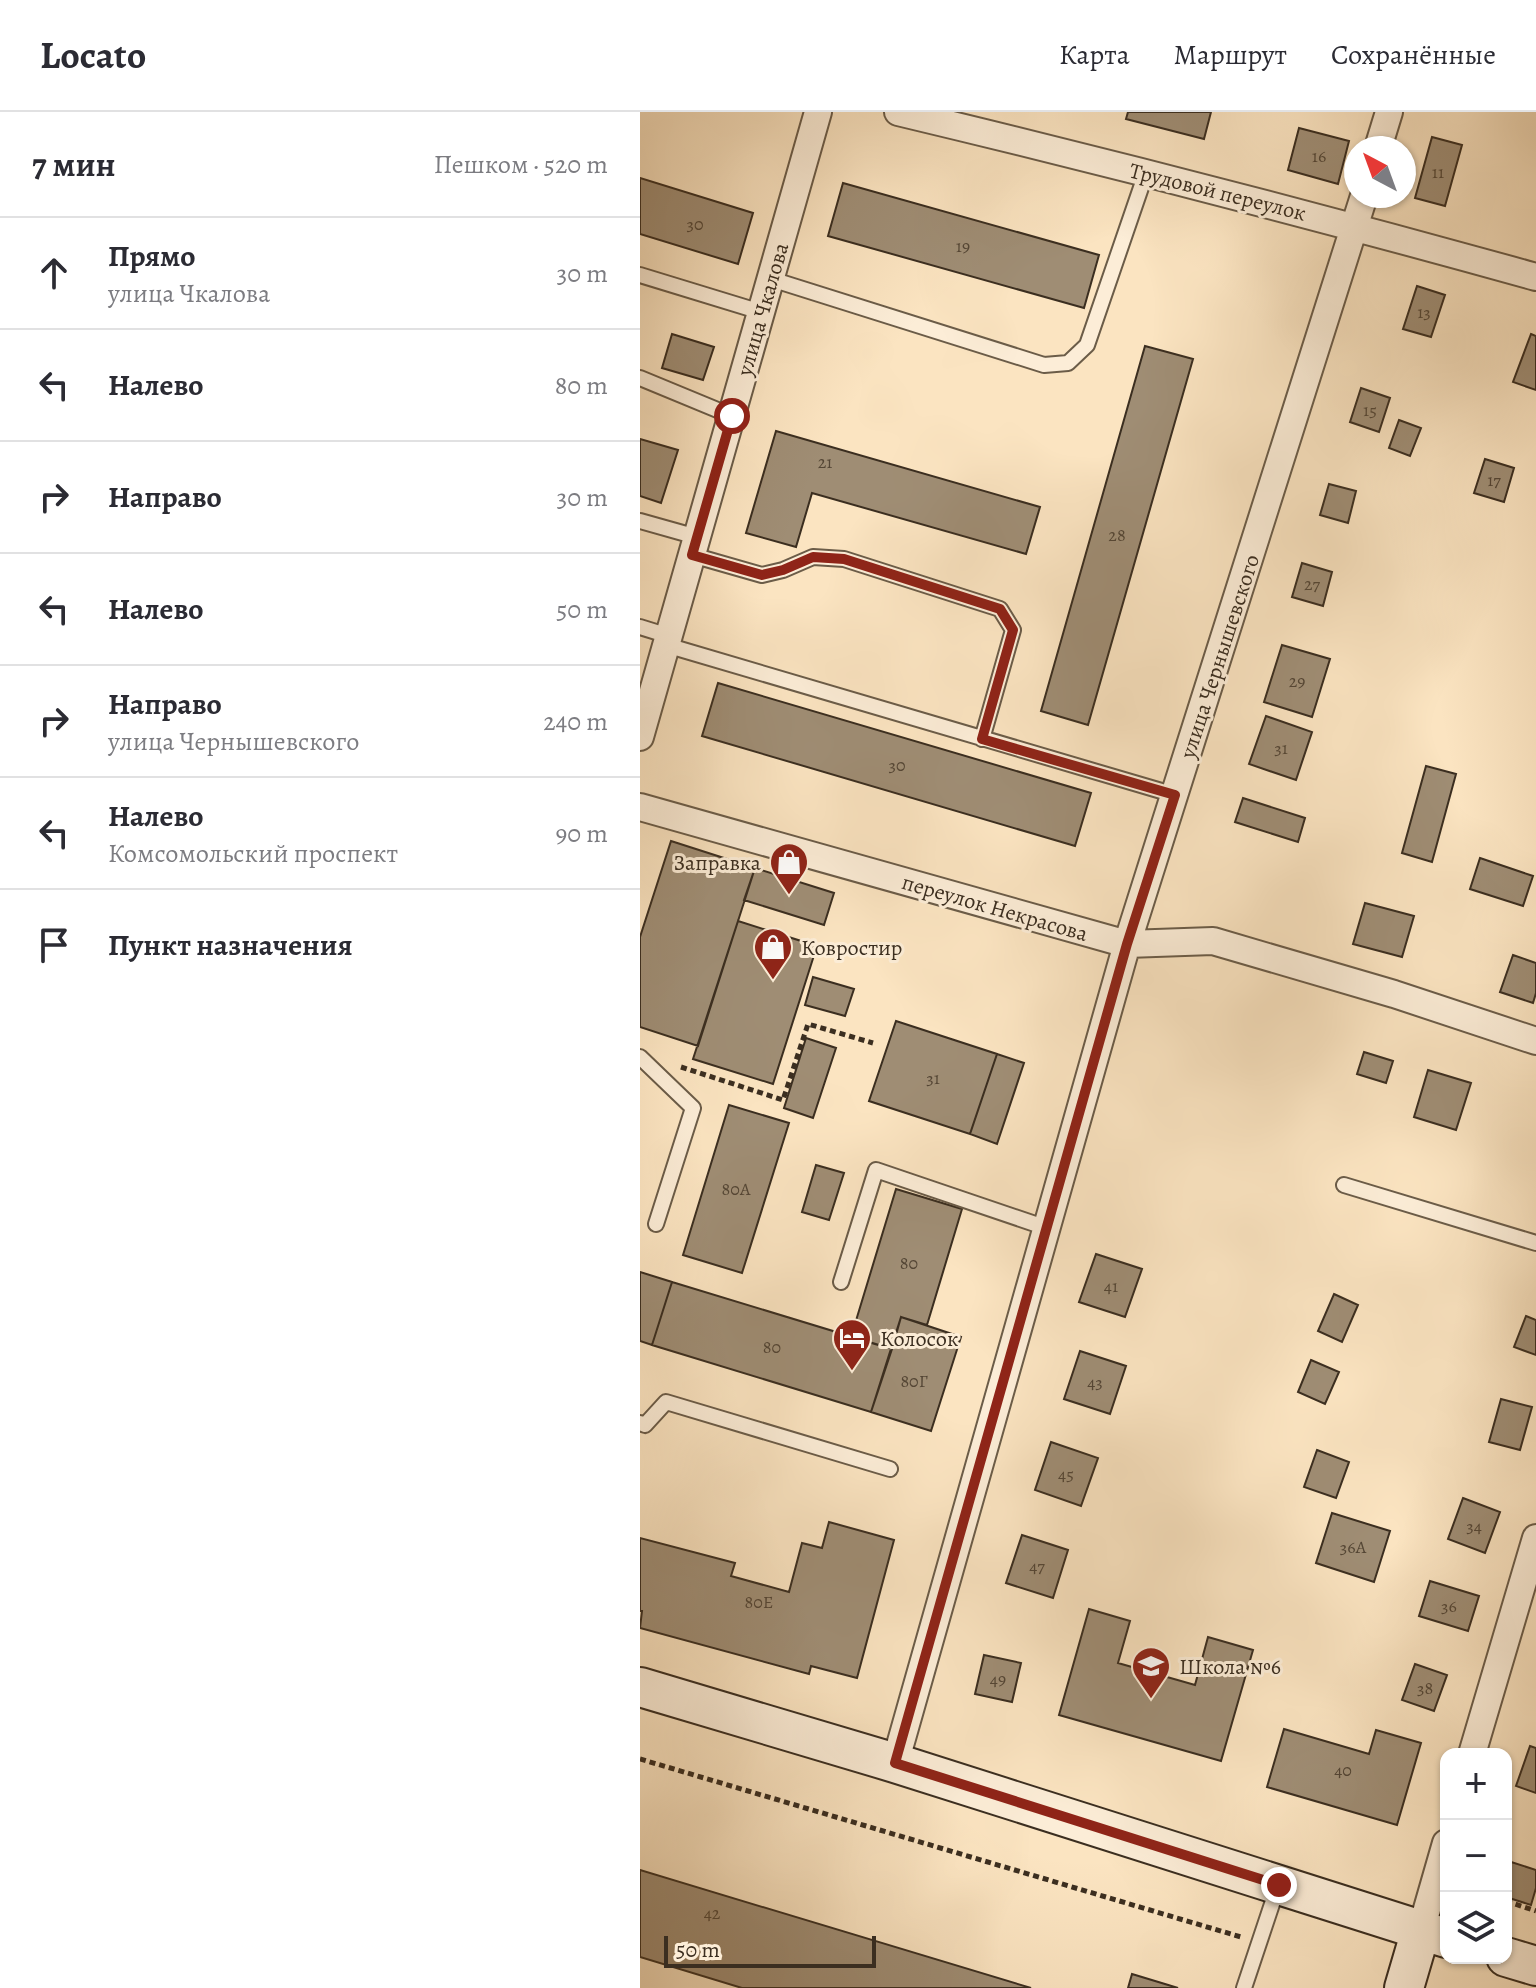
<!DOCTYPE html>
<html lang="ru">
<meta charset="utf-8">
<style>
body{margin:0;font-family:Alegreya,serif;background:#f2f2f3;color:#2b2b33}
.controls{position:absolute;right:24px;bottom:24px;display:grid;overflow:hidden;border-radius:16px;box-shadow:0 2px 6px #0004}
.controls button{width:72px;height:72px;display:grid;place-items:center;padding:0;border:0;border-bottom:2px solid #e1e1e2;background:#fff;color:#2b2b33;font:40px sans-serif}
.compass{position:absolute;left:704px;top:24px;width:72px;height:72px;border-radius:50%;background:#fff;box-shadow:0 2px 6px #0004;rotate:319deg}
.scale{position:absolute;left:24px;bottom:20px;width:212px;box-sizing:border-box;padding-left:8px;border:4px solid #3b2e20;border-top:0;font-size:22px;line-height:28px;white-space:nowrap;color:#3b2e20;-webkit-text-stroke:6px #fcedd7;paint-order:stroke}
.stop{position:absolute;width:24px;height:24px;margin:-18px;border:6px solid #8f2418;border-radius:50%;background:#fff}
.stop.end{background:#8f2418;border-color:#fff;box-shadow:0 2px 8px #0008}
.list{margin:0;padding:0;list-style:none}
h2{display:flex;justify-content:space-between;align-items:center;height:104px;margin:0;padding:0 32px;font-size:34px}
h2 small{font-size:26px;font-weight:400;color:#7c7c81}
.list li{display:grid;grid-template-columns:52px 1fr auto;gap:24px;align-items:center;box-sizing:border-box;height:112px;padding:0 32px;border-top:2px solid #e1e1e2}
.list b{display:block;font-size:30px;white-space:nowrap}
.list p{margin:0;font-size:26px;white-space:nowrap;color:#7c7c81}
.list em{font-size:26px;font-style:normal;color:#7c7c81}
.icon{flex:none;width:44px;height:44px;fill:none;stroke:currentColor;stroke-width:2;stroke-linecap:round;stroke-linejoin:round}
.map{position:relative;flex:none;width:896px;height:1876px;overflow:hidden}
header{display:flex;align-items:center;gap:48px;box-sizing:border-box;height:112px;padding:0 40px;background:#fff;border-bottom:2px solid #e1e1e2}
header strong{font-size:38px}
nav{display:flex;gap:44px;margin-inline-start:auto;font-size:28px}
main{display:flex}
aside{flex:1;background:#fff}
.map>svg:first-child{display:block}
.building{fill:#9f8d74;stroke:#3b2e20;stroke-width:2}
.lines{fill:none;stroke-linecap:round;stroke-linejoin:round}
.lane-casing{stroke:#6b5c48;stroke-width:18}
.street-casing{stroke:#6b5c48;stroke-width:30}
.secondary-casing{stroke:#3b2e20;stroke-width:42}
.path{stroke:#3b2e20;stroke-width:5;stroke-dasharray:6 4;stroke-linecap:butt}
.lane{stroke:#fcedd7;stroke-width:14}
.street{stroke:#fcedd7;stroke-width:26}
.secondary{stroke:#fcedd7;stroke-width:38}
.route{stroke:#8f2418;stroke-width:10}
.labels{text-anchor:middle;stroke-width:6;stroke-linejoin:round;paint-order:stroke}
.number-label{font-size:18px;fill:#544635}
.street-label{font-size:22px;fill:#3b2e20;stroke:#fcedd7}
.poi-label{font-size:22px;fill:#3b2e20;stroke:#fcedd7;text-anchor:start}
</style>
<header>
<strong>Locato</strong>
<nav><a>Карта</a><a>Маршрут</a><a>Сохранённые</a></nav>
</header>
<main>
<aside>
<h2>7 мин<small>Пешком · 520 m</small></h2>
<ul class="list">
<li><svg class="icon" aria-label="ahead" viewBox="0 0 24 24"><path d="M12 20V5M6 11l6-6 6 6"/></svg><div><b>Прямо</b><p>улица Чкалова</p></div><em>30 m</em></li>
<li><svg class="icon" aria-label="left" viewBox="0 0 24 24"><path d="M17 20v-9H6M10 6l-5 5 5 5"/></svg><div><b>Налево</b></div><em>80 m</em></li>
<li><svg class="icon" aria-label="right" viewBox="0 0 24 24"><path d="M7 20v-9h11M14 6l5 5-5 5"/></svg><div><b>Направо</b></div><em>30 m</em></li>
<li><svg class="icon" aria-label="left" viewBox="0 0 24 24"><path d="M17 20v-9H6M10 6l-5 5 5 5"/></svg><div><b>Налево</b></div><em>50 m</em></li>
<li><svg class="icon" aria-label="right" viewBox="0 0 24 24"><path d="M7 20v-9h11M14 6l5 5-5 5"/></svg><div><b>Направо</b><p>улица Чернышевского</p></div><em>240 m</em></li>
<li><svg class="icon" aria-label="left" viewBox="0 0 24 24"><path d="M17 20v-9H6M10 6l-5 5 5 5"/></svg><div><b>Налево</b><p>Комсомольский проспект</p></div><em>90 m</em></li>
<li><svg class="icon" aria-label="arrive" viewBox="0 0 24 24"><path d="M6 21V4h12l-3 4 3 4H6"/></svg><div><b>Пункт назначения</b></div></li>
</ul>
</aside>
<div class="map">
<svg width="896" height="1876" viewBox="0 0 896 1876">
<rect width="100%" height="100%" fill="#fbe4c1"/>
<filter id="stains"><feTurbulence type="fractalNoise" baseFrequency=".0025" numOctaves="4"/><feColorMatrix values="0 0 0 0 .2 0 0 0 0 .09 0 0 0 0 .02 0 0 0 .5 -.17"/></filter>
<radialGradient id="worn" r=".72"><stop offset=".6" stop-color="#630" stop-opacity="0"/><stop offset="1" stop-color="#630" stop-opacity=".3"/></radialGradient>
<!-- building -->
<path class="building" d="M 488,0 L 571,0 L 564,27 L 486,7 Z
M 659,16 L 709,29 L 698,72 L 648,58 Z
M 792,25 L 822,33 L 805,94 L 775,86 Z
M 0,66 L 113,101 L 98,152 L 0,122 Z
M 203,71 L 459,143 L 444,196 L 188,124 Z
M 777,174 L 805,183 L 791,225 L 763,217 Z
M 32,222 L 74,235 L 63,268 L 22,256 Z
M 891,222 L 896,224 L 896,278 L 873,270 Z
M 505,234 L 553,247 L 448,613 L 401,599 Z
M 721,276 L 750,286 L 739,320 L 710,310 Z
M 759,308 L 781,316 L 770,344 L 749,336 Z
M 136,319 L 400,395 L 386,442 L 172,381 L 156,435 L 106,421 Z
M 0,327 L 38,338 L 21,391 L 0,384 Z
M 845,347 L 874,356 L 864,390 L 834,381 Z
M 689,372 L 716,379 L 708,411 L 680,403 Z
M 662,451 L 692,460 L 683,494 L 652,485 Z
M 642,533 L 690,547 L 672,605 L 624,590 Z
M 78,571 L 451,681 L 435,734 L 62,624 Z
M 626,604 L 672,620 L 656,668 L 609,652 Z
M 786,654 L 816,662 L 792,750 L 762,741 Z
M 603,686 L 665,706 L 658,730 L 595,710 Z
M 31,729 L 115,756 L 58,934 L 0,915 L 0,825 Z
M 840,746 L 893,764 L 883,794 L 830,777 Z
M 115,756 L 194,781 L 184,813 L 104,788 Z
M 725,791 L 774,804 L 762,845 L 713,832 Z
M 98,809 L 177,834 L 133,972 L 53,947 Z
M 873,843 L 896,851 L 896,881 L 893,891 L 860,880 Z
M 173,865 L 214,877 L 205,904 L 165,893 Z
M 256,909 L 357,942 L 330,1022 L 229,989 Z
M 166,926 L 196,936 L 173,1006 L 144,996 Z
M 724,940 L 753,949 L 746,971 L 717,962 Z
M 357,942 L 384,951 L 357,1032 L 330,1022 Z
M 788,958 L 831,971 L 816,1018 L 774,1005 Z
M 89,993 L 149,1011 L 102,1161 L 43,1143 Z
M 176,1053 L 204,1061 L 189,1108 L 162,1100 Z
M 256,1077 L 322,1097 L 287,1213 L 261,1205 L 252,1237 L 211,1225 Z
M 456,1142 L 502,1157 L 485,1205 L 439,1190 Z
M 0,1160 L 32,1170 L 12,1233 L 0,1229 Z
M 32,1170 L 252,1237 L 231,1300 L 12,1233 Z
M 694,1182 L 718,1193 L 702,1230 L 678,1219 Z
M 886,1204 L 896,1208 L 896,1243 L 874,1235 Z
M 261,1205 L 321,1225 L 291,1319 L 231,1300 Z
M 440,1239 L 486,1254 L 470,1302 L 424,1287 Z
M 671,1248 L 699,1260 L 685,1292 L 658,1280 Z
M 861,1287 L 892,1295 L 880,1338 L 849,1330 Z
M 411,1330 L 458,1346 L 441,1394 L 395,1378 Z
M 677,1338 L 709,1350 L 696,1386 L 664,1375 Z
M 823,1386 L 860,1400 L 845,1441 L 808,1427 Z
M 692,1401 L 750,1419 L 734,1470 L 676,1451 Z
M 189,1410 L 254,1428 L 217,1566 L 171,1554 L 169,1562 L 0,1516 L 2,1499 L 0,1499 L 0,1426 L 95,1451 L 91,1464 L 149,1480 L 162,1431 L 182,1436 Z
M 382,1423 L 428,1438 L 413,1486 L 366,1471 Z
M 790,1469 L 839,1484 L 828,1519 L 779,1504 Z
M 449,1497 L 490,1509 L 478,1551 L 555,1573 L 568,1525 L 613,1538 L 581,1649 L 419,1603 Z
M 344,1543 L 381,1551 L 372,1590 L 335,1582 Z
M 775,1552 L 807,1563 L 794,1599 L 762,1588 Z
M 644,1617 L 729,1642 L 736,1618 L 781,1631 L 757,1713 L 627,1675 Z
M 890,1634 L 896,1636 L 896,1681 L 876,1674 Z
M 868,1749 L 896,1758 L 896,1776 L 891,1793 L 866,1785 L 866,1755 Z
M 0,1758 L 391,1876 L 102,1876 L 0,1845 Z
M 492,1862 L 525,1872 L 538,1876 L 488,1876 Z"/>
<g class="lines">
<!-- lane casing -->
<g class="lane-casing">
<path id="lane" d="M 0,163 L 121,200
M 131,167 L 404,253 L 428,251 L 447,233 L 506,61
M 0,266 L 92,304
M 0,409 L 57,425
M 52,443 L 122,463 L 143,458 L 173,445 L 204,447 L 360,497 L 373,518 L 342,627
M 0,515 L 29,524
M 26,533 L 535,683
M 0,945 L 53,996 L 16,1112
M 704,1073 L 896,1131
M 201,1170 L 236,1058 L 407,1116
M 0,1311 L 5,1313 L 26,1290 L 250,1357
M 604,1876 L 638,1774"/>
</g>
<!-- street casing -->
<g class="street-casing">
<path id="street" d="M 258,0 C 471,51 684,106 896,165
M 738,36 L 749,0
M 0,625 L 178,0
M 0,695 L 487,832 L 573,829 L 754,882 L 896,929
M 832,1642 L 896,1426
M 255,1651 L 487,832 L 724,84
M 781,1818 L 806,1731"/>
</g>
<!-- secondary casing -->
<g class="secondary-casing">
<path id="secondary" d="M 0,1575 L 255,1651 L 806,1826
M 866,1845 L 896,1854
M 764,1876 L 781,1818"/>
</g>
<!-- path -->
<path class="path" d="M 41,955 L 143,988 L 168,912 L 233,931
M 0,1647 L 601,1825
M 866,1789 L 896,1799"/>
<!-- lane -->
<use href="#lane" class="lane"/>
<!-- street -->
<use href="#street" class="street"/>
<!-- secondary -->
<use href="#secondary" class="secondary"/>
</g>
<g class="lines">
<!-- route -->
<path class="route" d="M 92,304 L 52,443 L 122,463 L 143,458 L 173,445 L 204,447 L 360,497 L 373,518 L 342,627 L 535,683 L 487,832 L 255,1651 L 639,1773"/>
</g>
<!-- icons -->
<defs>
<g id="shop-pin" transform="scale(2)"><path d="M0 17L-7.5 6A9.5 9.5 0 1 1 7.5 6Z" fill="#8f2418" stroke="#fcedd7"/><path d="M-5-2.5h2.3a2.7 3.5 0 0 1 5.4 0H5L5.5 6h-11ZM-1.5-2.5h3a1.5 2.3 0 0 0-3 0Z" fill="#fff"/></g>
<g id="hotel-pin" transform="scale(2)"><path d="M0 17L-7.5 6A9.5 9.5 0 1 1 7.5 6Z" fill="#8f2418" stroke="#fcedd7"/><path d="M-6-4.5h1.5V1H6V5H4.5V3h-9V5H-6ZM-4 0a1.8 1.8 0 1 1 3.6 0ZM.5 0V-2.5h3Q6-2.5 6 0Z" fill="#fff"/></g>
<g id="school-pin" transform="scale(2)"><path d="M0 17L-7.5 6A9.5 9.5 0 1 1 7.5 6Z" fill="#8f2418" stroke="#fcedd7"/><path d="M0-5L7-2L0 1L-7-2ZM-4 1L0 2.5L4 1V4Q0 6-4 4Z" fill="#fff"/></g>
</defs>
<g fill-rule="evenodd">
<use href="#shop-pin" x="149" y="750"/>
<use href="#shop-pin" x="133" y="835"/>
<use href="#hotel-pin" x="212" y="1226"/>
<use href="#school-pin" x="511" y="1554"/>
</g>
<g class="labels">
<!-- number labels -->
<g class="number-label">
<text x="679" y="50">16</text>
<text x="798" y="66">11</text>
<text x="55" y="118">30</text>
<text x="323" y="140">19</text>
<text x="784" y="206">13</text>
<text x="730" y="304">15</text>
<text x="185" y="356">21</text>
<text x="854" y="374">17</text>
<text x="477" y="429">28</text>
<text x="672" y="478">27</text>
<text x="657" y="575">29</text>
<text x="641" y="642">31</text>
<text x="257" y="659">30</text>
<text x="293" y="972">31</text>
<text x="96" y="1083">80А</text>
<text x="269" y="1157">80</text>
<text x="471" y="1180">41</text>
<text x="132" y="1241">80</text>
<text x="274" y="1275">80Г</text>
<text x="455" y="1276">43</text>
<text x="426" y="1368">45</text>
<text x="834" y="1420">34</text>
<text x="713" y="1441">36А</text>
<text x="397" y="1460">47</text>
<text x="119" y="1496">80Е</text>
<text x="809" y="1500">36</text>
<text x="358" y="1573">49</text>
<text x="785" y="1582">38</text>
<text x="703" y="1664">40</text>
<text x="72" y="1807">42</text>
</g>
<!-- street labels -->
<g class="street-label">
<text transform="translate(578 79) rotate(14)" y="8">Трудовой переулок</text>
<text transform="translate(122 197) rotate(-74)" y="8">улица Чкалова</text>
<text transform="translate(579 544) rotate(-72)" y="8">улица Чернышевского</text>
<text transform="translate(355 795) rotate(16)" y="8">переулок Некрасова</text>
</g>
<!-- poi labels -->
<g class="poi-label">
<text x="121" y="758" text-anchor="end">Заправка</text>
<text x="161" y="843">Ковростир</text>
<text x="240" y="1234">Колосок</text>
<text x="539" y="1562">Школа №6</text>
</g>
</g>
<rect width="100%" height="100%" filter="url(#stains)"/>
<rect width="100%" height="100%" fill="url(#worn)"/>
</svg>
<div class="controls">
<button>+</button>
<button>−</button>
<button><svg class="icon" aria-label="layers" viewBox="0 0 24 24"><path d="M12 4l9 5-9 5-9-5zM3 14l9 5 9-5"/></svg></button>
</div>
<svg class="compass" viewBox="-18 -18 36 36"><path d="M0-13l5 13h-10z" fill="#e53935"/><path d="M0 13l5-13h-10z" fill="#7c7c81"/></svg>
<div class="scale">50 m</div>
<div class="stop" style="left:92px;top:304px"></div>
<div class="stop end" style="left:639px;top:1773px"></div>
</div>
</main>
